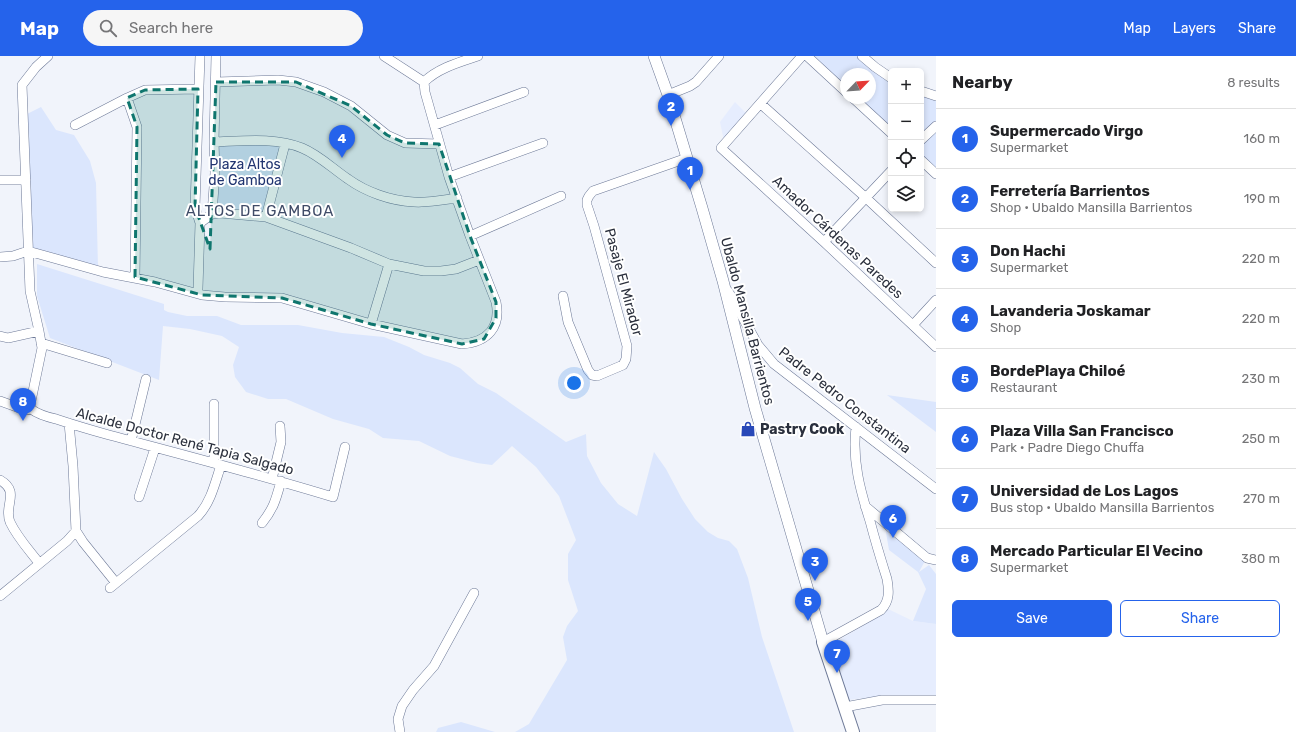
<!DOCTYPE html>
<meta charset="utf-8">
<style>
body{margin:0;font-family:Rubik,sans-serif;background:#f6f6f6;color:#202124}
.controls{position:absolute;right:12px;top:12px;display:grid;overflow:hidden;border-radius:6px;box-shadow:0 2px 6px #0003}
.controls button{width:36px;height:36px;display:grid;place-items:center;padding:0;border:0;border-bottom:1px solid #e0e0e0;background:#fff;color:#202124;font:20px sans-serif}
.compass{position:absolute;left:840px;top:12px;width:36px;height:36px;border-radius:50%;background:#fff;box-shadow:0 2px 6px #0003;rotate:65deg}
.you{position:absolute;left:574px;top:327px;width:14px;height:14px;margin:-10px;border:3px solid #fff;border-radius:50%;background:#1a73e8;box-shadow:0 0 0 6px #1a73e833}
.badge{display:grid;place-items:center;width:26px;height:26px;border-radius:50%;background:#2563eb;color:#fff;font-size:13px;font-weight:700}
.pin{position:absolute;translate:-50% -33px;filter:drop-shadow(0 1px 2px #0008)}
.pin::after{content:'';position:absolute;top:21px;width:14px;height:12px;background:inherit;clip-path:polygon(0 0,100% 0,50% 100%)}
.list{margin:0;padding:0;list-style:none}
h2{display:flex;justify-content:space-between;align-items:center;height:52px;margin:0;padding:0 16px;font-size:17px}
h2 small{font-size:13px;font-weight:400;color:#757577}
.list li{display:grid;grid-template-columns:26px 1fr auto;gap:12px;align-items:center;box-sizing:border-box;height:60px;padding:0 16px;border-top:1px solid #e0e0e0}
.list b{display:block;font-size:15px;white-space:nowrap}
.list p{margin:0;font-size:13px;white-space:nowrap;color:#757577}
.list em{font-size:13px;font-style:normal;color:#757577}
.actions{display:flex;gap:8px;padding:12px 16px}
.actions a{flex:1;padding:9px 0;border:1px solid #2563eb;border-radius:6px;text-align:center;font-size:14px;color:#2563eb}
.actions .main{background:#2563eb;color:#fff}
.icon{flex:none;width:22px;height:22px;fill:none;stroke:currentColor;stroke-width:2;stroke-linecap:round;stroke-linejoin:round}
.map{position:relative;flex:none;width:936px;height:676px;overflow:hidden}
header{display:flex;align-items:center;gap:24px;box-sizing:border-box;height:56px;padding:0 20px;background:#2563eb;color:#fff}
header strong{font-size:19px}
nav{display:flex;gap:22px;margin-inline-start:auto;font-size:14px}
.search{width:280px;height:36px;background:#f6f6f6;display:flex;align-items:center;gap:10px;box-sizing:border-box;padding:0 14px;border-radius:22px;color:#757577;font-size:15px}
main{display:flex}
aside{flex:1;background:#fff}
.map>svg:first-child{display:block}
.built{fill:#e6edfe}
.green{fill:#dbe6fd}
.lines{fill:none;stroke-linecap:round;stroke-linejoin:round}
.minor-casing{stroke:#6d7997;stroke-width:10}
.tertiary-casing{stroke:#6d7997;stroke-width:12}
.secondary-casing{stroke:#6d7997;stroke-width:14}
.minor{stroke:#fff;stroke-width:9}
.tertiary{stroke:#fff;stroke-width:11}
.secondary{stroke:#fff;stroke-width:12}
.marked{fill:#0f766e;fill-opacity:0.2;stroke:#0f766e;stroke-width:3;stroke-dasharray:8 5;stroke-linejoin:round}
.labels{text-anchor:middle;stroke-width:4;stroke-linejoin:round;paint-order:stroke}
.park-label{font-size:14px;fill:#203470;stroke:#fff}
.street-label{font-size:14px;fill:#2b303d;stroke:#fff}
.poi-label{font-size:14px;font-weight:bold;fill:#2b303d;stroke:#fff;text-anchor:start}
.neighbourhood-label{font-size:15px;letter-spacing:1px;fill:#3f4b67;stroke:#fff}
</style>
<header>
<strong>Map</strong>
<div class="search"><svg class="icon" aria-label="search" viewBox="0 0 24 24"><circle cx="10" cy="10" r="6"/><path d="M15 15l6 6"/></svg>Search here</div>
<nav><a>Map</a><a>Layers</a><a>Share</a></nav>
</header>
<main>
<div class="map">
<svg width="936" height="676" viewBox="0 0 936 676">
<rect width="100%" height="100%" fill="#f1f4fb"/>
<!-- built -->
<path class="built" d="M 735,46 L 748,59 L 724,85 L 720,66 Z
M 888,553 L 913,565 L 936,568 L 936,639 L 881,640 L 848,644 L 832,592 L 841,583 L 876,562 Z"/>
<!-- green -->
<path class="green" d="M 810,0 L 860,0 L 891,23 L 891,75 L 855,42 L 870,42 L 870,18 L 846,18 L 846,33 Z
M 921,37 L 936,41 L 936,116 L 921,103 Z
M 41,51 L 56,74 L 74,79 L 90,105 L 96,127 L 98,212 L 30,193 L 25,59 Z
M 261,88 L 281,90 L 263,155 L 217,152 L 218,89 Z
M 37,208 L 164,248 L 164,254 L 168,256 L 187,260 L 217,260 L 241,269 L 298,269 L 342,277 L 384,281 L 409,291 L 424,299 L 450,307 L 460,312 L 478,328 L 496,337 L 566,386 L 586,378 L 587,400 L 601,427 L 618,448 L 637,460 L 654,396 L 666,413 L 682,443 L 695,463 L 708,476 L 718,482 L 729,485 L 737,493 L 748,522 L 762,581 L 794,676 L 515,676 L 529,668 L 567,604 L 563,581 L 567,570 L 578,555 L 568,524 L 568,498 L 576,484 L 559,440 L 536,411 L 512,390 L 492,409 L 477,407 L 450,400 L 419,385 L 383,382 L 369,373 L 333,363 L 286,343 L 268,343 L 246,336 L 235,321 L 233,309 L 239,291 L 222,280 L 190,273 L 163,270 L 159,324 L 50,282 L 37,240 Z
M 887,339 L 936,346 L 936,376 Z
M 885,471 L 926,503 L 919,516 L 929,509 L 936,518 L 936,568 L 913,565 L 926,533 L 918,516 L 889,494 Z
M 461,666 L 495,676 L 436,676 L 438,672 Z"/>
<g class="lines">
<!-- minor casing -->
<g class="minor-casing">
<path id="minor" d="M 48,0 L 36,11 L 22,29 L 30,235 L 39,275 L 42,292 L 31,345 L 31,353 C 39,359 47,361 56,363 C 74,369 91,374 109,379 C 184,399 258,418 333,441 L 345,391
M 384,0 L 424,26
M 802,0 L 721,92 L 824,186 L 936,291
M 807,0 L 846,36
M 862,0 L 875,11 L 891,22
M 216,26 L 278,24 L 296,26 L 324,36 L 351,50 L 387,79 L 405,87 L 439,88
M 424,26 C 438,12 460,6 478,0
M 921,35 L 936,40
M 668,39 L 690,30 L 696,26 L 719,0
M 127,42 L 137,71 L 135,221
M 853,42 L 891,77
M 761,48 L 865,141 L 936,207
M 75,69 L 127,42 L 145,34 L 198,33
M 435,69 L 524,36
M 921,84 L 936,70
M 214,86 C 243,85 275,81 302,92 C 319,99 333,113 348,123 C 366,136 391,145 414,146 C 428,147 443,144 457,142
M 921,104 L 936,118
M 449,121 L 543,87
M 0,124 L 26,124
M 212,158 L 215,117 L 214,86 L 216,0
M 266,161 L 285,88
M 200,167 L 212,158 L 220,157 L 266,161 L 351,192 L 389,208 L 424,215 L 441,215 L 456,213 L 479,204
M 470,180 L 561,140
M 824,186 L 891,115
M 28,195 L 103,216 L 155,226 L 202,239 L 225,241 L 282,242 L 371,268 L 462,288 C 488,286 501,271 496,246 L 470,180 L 449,121 L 425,36 L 424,26
M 0,201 L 13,200 L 28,195
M 728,235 L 758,289 L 774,308 L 936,433
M 195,237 L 198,233 L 200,167 L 195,151 L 200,0
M 563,240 L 568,266 L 588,314 L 592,319 L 597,320 L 623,309 L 626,303 L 627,290 L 594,170 L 587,149 L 587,144 L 589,140 L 593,135 L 687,102
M 371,268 L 389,208
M 913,269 L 936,244
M 0,280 L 8,282 L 39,275
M 41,287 L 107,307
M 0,345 L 25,354 L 31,353
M 69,367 L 73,410 L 76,475 L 83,486 L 116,527
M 131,385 L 146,323
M 214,406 L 214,348
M 272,423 L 281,386 L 280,370
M 0,424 C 21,436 3,450 10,466 C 17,481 29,494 39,507
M 139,441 L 155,392
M 865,450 L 927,502 L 936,504
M 262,467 C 274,452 276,443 281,425
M 110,532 L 198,460 C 211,446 215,427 221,409
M 0,540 L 67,485 L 76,475
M 823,586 L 881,554 C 890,545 889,534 887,523 C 881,504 875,484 870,465 C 860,434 852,404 856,371
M 845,651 L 882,644 L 936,644
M 400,676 L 398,663 L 402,650 L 413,634 L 434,610 L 474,537"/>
</g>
<!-- tertiary casing -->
<g class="tertiary-casing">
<path id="tertiary" d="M 654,0 L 668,39 L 702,152 L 723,225 L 755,352 L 823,586"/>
</g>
<!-- secondary casing -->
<g class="secondary-casing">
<path id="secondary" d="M 823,586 L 853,676"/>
</g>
<!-- minor -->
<use href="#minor" class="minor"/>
<!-- tertiary -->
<use href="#tertiary" class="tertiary"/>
<!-- secondary -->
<use href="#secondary" class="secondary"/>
</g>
<!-- marked area -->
<path class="marked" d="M 216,26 L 296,26 L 351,50 L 387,79 L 405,87 L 439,88 L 470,180 L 496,246 L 496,262 L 484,283 L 462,288 L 371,268 L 282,242 L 202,239 L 135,221 L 137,71 L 127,42 L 145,34 L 198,33 L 195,151 L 210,193 Z"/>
<!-- icons -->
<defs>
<g id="shop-bare" transform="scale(1.2)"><path d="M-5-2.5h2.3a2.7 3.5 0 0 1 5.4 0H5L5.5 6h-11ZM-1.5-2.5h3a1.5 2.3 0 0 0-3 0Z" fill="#2949b8" stroke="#fff" stroke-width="2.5" paint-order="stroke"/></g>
</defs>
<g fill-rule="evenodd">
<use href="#shop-bare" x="748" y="373"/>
</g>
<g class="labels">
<!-- park labels -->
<g class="park-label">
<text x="245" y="113">Plaza Altos<tspan x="245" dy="16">de Gamboa</tspan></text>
</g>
<!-- street labels -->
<g class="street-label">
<text transform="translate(838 181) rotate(43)" y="5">Amador Cárdenas Paredes</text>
<text transform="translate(624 226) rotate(75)" y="5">Pasaje El Mirador</text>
<text transform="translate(748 265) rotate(75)" y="5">Ubaldo Mansilla Barrientos</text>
<text transform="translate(845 344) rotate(38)" y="5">Padre Pedro Constantina</text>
<text transform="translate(185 385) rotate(15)" y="5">Alcalde Doctor René Tapia Salgado</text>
</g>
<!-- poi labels -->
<g class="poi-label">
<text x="760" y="378">Pastry Cook</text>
</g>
<!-- neighbourhood labels -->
<g class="neighbourhood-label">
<text x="260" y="160">ALTOS DE GAMBOA</text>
</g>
</g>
</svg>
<div class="controls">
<button>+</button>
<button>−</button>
<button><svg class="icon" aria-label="locate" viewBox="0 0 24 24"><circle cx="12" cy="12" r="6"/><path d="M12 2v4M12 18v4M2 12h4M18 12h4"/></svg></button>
<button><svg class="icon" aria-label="layers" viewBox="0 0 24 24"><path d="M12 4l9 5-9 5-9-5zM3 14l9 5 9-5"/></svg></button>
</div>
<svg class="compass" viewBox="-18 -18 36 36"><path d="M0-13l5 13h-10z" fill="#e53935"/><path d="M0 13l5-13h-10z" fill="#757577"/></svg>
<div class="you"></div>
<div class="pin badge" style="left:690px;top:134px">1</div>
<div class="pin badge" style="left:671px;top:70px">2</div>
<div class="pin badge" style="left:815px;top:525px">3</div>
<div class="pin badge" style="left:342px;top:102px">4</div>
<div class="pin badge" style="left:808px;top:565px">5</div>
<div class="pin badge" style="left:893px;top:482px">6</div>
<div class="pin badge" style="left:837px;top:617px">7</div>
<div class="pin badge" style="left:23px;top:365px">8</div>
</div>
<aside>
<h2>Nearby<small>8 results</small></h2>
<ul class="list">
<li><span class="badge">1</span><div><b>Supermercado Virgo</b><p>Supermarket</p></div><em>160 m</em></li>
<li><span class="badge">2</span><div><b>Ferretería Barrientos</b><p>Shop · Ubaldo Mansilla Barrientos</p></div><em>190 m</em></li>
<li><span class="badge">3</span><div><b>Don Hachi</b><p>Supermarket</p></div><em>220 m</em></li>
<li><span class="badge">4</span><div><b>Lavanderia Joskamar</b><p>Shop</p></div><em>220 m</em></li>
<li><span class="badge">5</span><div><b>BordePlaya Chiloé</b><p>Restaurant</p></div><em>230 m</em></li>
<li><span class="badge">6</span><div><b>Plaza Villa San Francisco</b><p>Park · Padre Diego Chuffa</p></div><em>250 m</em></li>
<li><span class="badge">7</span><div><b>Universidad de Los Lagos</b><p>Bus stop · Ubaldo Mansilla Barrientos</p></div><em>270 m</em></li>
<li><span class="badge">8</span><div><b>Mercado Particular El Vecino</b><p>Supermarket</p></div><em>380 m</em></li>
</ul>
<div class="actions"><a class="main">Save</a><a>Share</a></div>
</aside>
</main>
